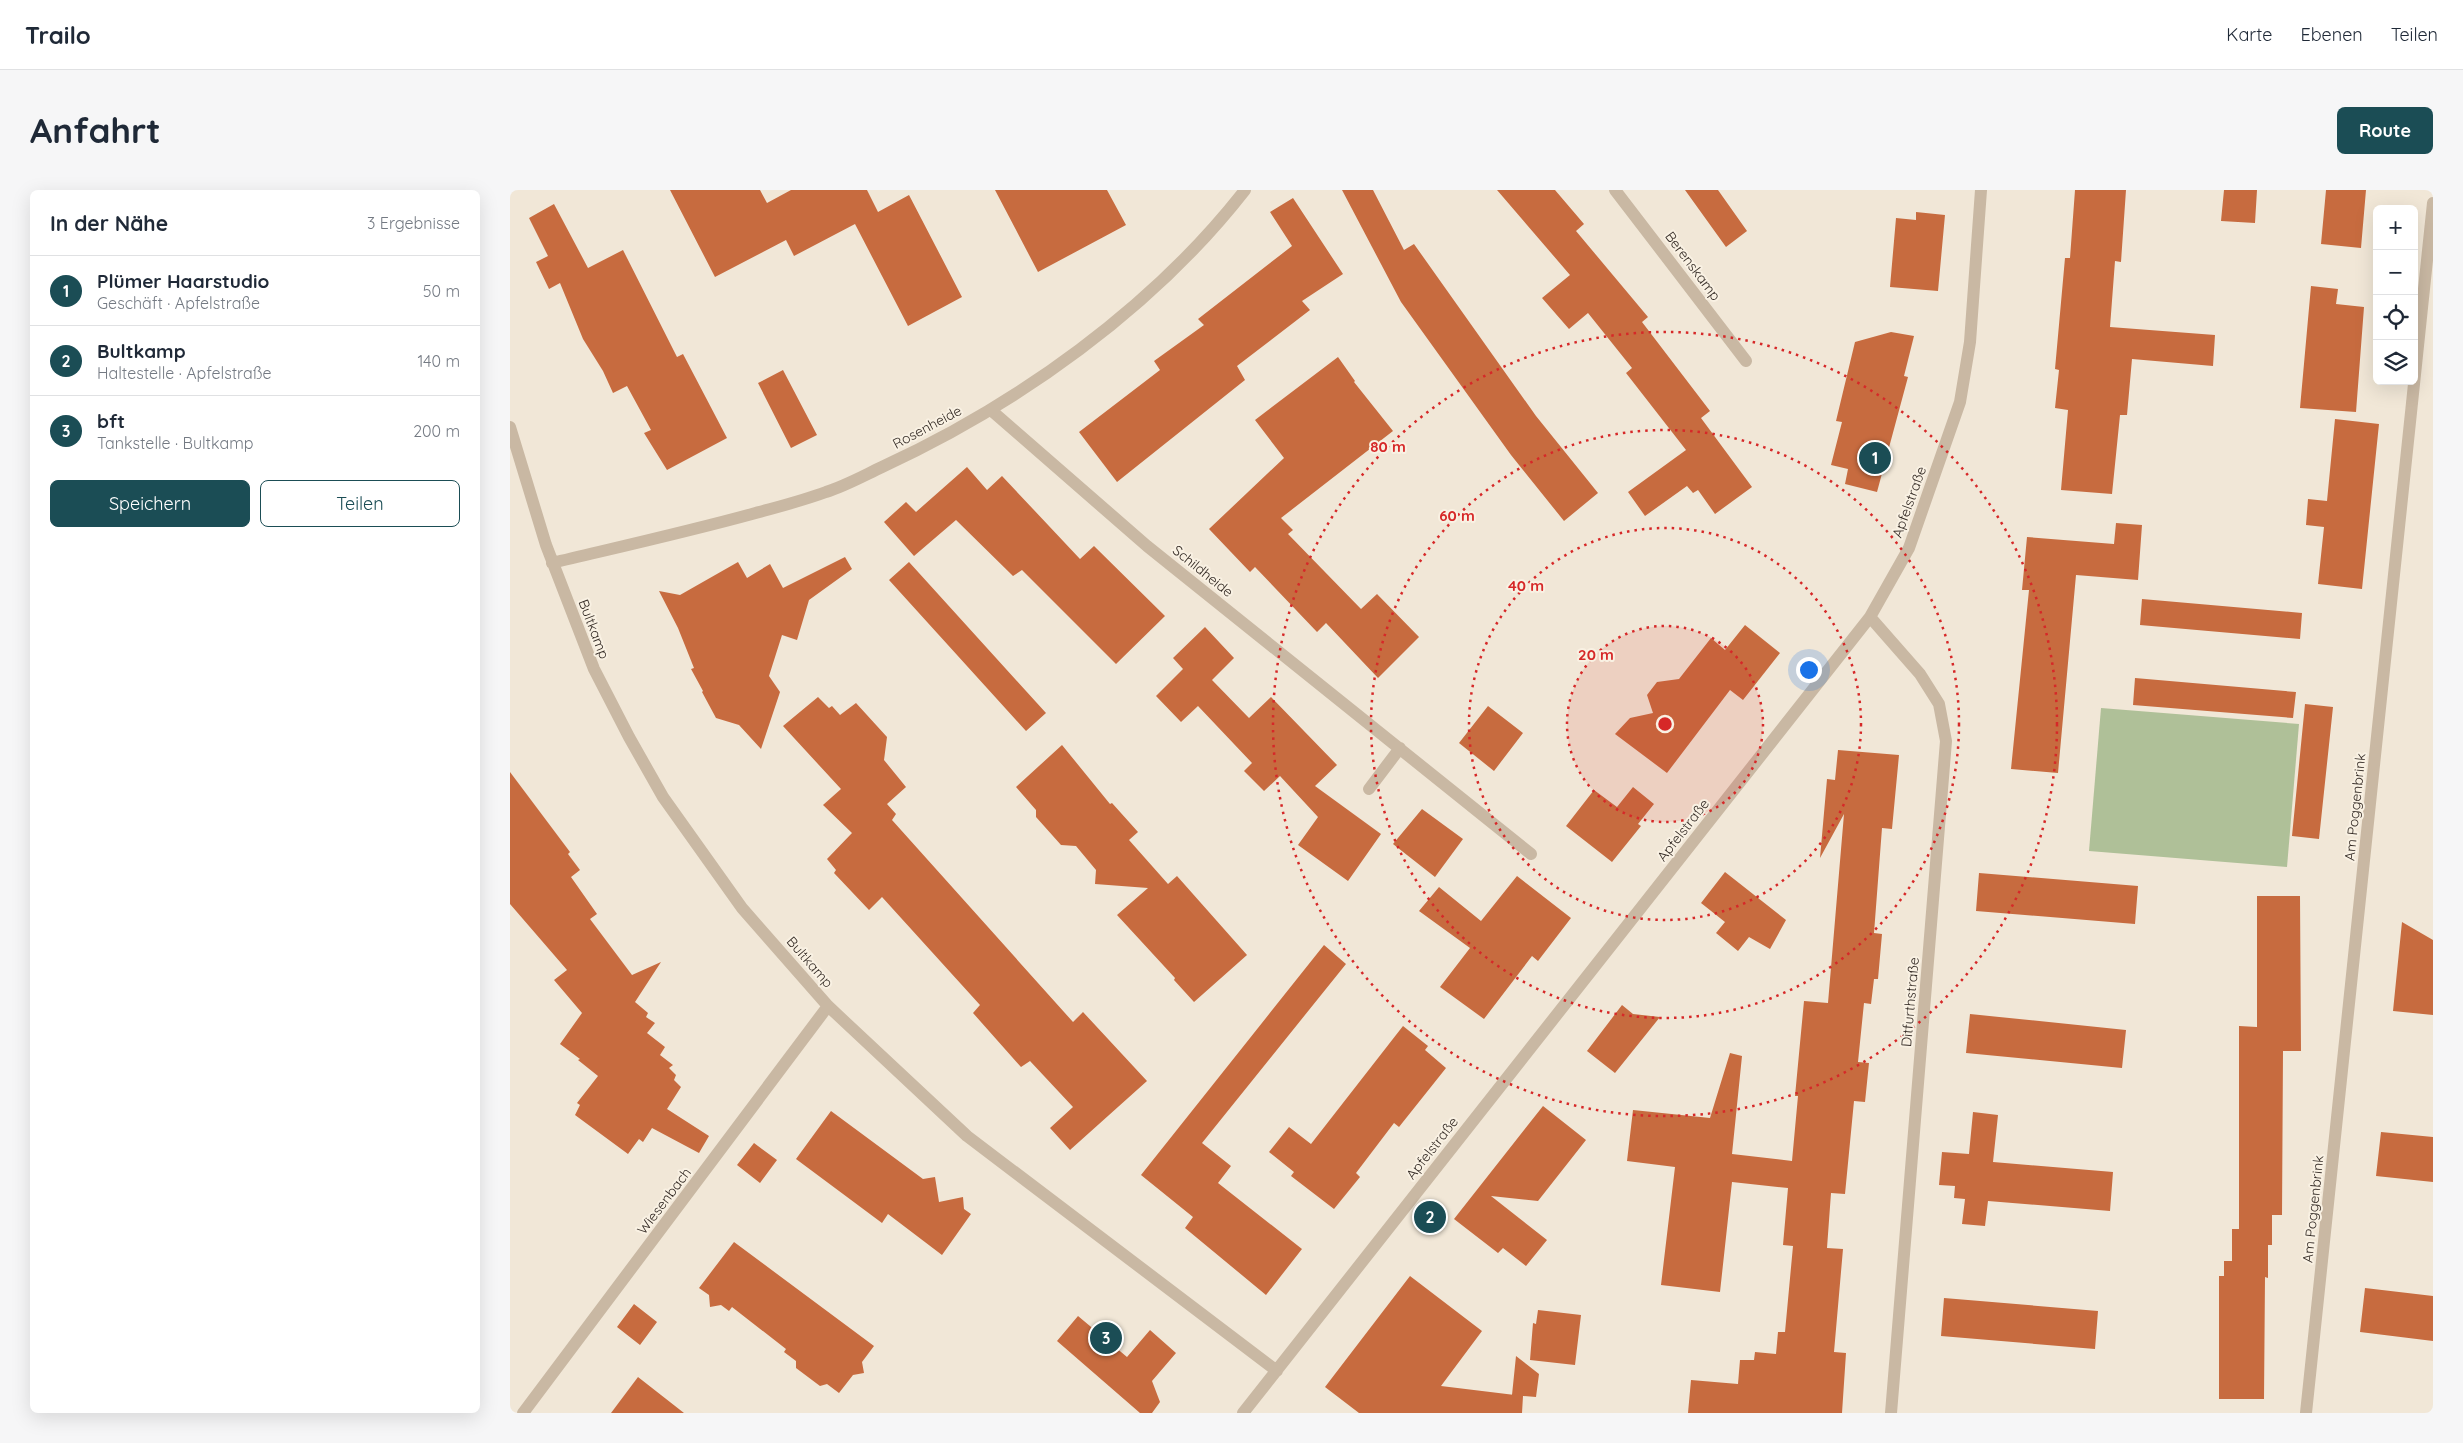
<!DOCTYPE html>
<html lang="de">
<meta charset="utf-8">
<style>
body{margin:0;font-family:Quicksand,sans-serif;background:#f6f6f7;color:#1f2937}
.controls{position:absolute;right:15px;top:15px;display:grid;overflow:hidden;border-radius:8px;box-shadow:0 5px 20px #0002}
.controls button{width:45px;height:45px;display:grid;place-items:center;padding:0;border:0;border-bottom:1px solid #e0e1e3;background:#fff;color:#1f2937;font:25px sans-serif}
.you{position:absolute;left:1298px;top:479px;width:18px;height:18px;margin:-12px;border:4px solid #fff;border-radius:50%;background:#1a73e8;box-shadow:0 0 0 8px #1a73e833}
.badge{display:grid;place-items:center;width:32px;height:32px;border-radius:50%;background:#1b4d55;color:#fff;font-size:16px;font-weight:700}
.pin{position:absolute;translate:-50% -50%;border:2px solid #fff;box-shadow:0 1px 5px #0006}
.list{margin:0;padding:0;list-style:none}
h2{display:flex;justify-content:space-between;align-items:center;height:65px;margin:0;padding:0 20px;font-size:21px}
h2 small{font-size:16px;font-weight:400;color:#747a83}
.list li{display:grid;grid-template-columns:32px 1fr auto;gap:15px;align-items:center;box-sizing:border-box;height:70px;padding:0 20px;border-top:1px solid #e0e1e3}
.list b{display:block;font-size:19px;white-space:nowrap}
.list p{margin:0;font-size:16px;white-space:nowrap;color:#747a83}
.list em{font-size:16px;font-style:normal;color:#747a83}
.actions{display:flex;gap:10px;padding:15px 20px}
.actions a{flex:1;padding:11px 0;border:1px solid #1b4d55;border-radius:8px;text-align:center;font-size:18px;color:#1b4d55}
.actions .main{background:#1b4d55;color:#fff}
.icon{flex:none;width:28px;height:28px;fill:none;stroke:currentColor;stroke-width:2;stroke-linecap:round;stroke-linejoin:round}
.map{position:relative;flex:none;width:1923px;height:1223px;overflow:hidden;border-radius:8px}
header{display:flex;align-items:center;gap:30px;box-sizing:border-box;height:70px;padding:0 25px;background:#fff;border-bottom:1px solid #e0e1e3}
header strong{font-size:24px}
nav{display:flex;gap:28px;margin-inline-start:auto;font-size:18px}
.intro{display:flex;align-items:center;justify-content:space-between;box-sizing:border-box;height:120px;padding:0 30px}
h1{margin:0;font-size:35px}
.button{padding:12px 22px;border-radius:8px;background:#1b4d55;color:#fff;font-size:18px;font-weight:700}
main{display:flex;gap:30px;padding:0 30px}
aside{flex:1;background:#fff;border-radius:8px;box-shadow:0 5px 20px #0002}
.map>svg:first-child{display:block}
.green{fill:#afc098}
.building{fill:#c76b3f}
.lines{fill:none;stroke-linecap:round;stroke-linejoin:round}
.minor{stroke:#c9b8a3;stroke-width:12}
.ring{fill:none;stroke:#d62828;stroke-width:2.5;stroke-dasharray:2.5 5}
.labels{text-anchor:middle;stroke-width:4;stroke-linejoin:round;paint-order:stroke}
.street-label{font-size:14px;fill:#342b25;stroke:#f9f1e3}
.centre{fill:#d62828;stroke:#f9f1e3;stroke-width:2.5}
.ring-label{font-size:15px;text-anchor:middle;font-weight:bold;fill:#d62828;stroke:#f9f1e3;stroke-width:4;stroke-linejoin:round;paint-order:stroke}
</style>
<header>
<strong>Trailo</strong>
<nav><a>Karte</a><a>Ebenen</a><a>Teilen</a></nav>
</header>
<div class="intro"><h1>Anfahrt</h1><a class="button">Route</a></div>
<main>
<aside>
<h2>In der Nähe<small>3 Ergebnisse</small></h2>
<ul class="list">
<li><span class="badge">1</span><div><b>Plümer Haarstudio</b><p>Geschäft · Apfelstraße</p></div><em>50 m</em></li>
<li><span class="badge">2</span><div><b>Bultkamp</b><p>Haltestelle · Apfelstraße</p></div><em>140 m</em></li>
<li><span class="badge">3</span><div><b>bft</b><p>Tankstelle · Bultkamp</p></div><em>200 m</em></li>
</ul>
<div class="actions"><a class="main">Speichern</a><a>Teilen</a></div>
</aside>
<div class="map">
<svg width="1923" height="1223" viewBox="0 0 1923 1223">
<rect width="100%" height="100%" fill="#f1e7d7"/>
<!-- green -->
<path class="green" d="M 1591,518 L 1789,534 L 1777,677 L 1579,661 Z"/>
<!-- building -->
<path class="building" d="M 160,0 L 250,0 L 257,13 L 281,0 L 357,0 L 368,22 L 399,5 L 452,107 L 398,136 L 345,34 L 284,66 L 276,50 L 205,87 Z
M 485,0 L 597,0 L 616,35 L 528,82 Z
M 832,0 L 863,0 L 894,60 L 904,54 L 1026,226 L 1088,303 L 1054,331 L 1001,265 L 891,112 Z
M 987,0 L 1045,0 L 1074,34 L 1066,41 L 1138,127 L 1132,132 L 1200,221 L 1191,228 L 1242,297 L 1205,324 L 1188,300 L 1183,303 L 1177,296 L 1135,326 L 1118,302 L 1176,260 L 1116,183 L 1122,178 L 1078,123 L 1059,139 L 1032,108 L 1060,85 Z
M 1175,0 L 1208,0 L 1237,41 L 1216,57 Z
M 1565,0 L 1616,0 L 1611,72 L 1605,71 L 1600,137 L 1705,145 L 1703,176 L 1622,169 L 1617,225 L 1610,225 L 1602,304 L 1551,300 L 1558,220 L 1545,218 L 1549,180 L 1545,179 L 1555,68 L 1560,68 Z
M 1714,0 L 1747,0 L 1745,33 L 1711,31 Z
M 1816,0 L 1856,0 L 1851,58 L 1811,54 Z
M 783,8 L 833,84 L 792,111 L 800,120 L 727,176 L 735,190 L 607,292 L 569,242 L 650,180 L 644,171 L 694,135 L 688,129 L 782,56 L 760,22 Z
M 44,14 L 78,78 L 113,60 L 167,167 L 173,164 L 217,248 L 157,280 L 134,243 L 141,240 L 117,196 L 103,203 L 93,181 L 73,149 L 50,93 L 39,99 L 26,72 L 38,66 L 19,28 Z
M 1406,22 L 1435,25 L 1428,101 L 1380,97 L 1386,28 L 1406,30 Z
M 1801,96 L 1828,99 L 1826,114 L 1854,117 L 1846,222 L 1790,218 Z
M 1381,142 L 1404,146 L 1394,186 L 1398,187 L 1367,302 L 1335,294 L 1338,279 L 1321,275 L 1332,232 L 1326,231 L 1345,152 Z
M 828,167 L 845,191 L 844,192 L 883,241 L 771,328 L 783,340 L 778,344 L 851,419 L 867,404 L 909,447 L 868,488 L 816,433 L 807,442 L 745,377 L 740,382 L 699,339 L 774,268 L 745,230 Z
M 273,180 L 307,245 L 281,258 L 248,193 Z
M 1825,229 L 1869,234 L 1852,399 L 1808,394 L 1814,337 L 1796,335 L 1798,309 L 1817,311 Z
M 457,277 L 477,300 L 492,286 L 570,369 L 584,356 L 655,426 L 606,474 L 512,380 L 503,386 L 446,330 L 404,366 L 374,332 L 396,312 L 406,322 Z
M 1606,333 L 1632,335 L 1628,390 L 1566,385 L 1548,583 L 1501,579 L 1519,400 L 1512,400 L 1517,347 L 1604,354 Z
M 335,367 L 342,379 L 299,410 L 287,450 L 272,445 L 259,486 L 270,502 L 251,559 L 229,535 L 206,528 L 192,502 L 193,501 L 181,479 L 184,478 L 168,438 L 149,401 L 170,405 L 228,372 L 237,388 L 260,374 L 273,398 Z
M 399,372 L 536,523 L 516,541 L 379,390 Z
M 1632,409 L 1792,423 L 1790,449 L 1630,435 Z
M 1235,435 L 1270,463 L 1233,510 L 1220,500 L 1157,583 L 1105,544 L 1120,528 L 1143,523 L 1137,505 L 1147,492 L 1169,489 L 1201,448 L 1215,460 Z
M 695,437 L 724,468 L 702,490 L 739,528 L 761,507 L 827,575 L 805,596 L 871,644 L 838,691 L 788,655 L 808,627 L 770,586 L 754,601 L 734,581 L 742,573 L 688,516 L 671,532 L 646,506 L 673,479 L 663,468 Z
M 1625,488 L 1786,502 L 1783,528 L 1623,515 Z
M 308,507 L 319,518 L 322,516 L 330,525 L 346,513 L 377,547 L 374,570 L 396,597 L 377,614 L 386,624 L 382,630 L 563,832 L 573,822 L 637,891 L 560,960 L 540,938 L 563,917 L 520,871 L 511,877 L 463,823 L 470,815 L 372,707 L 359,720 L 324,683 L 326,680 L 317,669 L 342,643 L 313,615 L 331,599 L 273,536 Z
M 1795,514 L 1823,517 L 1809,649 L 1782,646 Z
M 978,516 L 1013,543 L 984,581 L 949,553 Z
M 552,555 L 600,614 L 602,613 L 628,642 L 619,650 L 658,694 L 667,686 L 737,765 L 684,812 L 664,790 L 665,788 L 607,725 L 638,698 L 585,694 L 586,680 L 566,656 L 551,655 L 526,627 L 526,620 L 506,597 Z
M 1328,560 L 1389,565 L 1382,639 L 1372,638 L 1364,743 L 1372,744 L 1368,789 L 1364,789 L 1361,814 L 1354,813 L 1348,872 L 1359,873 L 1355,912 L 1344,911 L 1335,1004 L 1321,1003 L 1317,1058 L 1333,1059 L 1324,1162 L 1336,1163 L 1332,1223 L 1178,1223 L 1181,1190 L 1228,1194 L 1230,1170 L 1244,1170 L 1245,1162 L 1266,1164 L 1268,1142 L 1275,1142 L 1283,1056 L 1273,1055 L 1278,998 L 1222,992 L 1210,1102 L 1151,1095 L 1165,977 L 1117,971 L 1123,920 L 1200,928 L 1220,863 L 1232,866 L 1222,964 L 1282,971 L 1288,906 L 1285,906 L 1294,811 L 1318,813 L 1334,624 L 1310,668 L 1317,589 L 1325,590 Z
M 0,582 L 60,662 L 58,664 L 70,680 L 61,687 L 87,724 L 80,729 L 122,785 L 151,772 L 125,812 L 138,823 L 136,827 L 145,833 L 137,843 L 155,857 L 150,865 L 163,875 L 159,878 L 166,885 L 164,890 L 171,897 L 157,919 L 199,946 L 189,963 L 142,938 L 133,952 L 129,949 L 118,964 L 65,925 L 70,915 L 67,913 L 88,886 L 68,870 L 70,869 L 50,854 L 72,823 L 44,790 L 57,780 L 0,714 Z
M 1123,597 L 1144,614 L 1128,634 L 1131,636 L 1102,672 L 1056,636 L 1084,600 L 1107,617 Z
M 912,619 L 953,649 L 925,687 L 883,654 Z
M 1215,682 L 1276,730 L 1260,759 L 1239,747 L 1228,761 L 1206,743 L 1215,732 L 1191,713 Z
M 1469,683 L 1628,696 L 1625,734 L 1466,721 Z
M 1007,686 L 1061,728 L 1028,771 L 1022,766 L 974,829 L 930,797 L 960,758 L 909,721 L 929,697 L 971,731 Z
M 1747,706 L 1790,706 L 1791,861 L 1773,861 L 1772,1025 L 1762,1025 L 1762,1055 L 1758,1055 L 1758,1088 L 1755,1087 L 1754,1209 L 1709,1209 L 1709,1086 L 1714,1086 L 1714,1071 L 1722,1071 L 1722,1039 L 1729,1039 L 1729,836 L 1747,837 Z
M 1892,732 L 1923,750 L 1923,825 L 1883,821 Z
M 814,755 L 836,774 L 692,953 L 721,976 L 708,993 L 792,1059 L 756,1105 L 675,1038 L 683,1027 L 631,985 Z
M 1112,815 L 1123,824 L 1150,827 L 1105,883 L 1077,861 Z
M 1460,824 L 1616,840 L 1612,878 L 1456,863 Z
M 893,836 L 918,856 L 915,860 L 936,878 L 889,937 L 884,933 L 846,983 L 850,987 L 824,1019 L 781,986 L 784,982 L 759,962 L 779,937 L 801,954 Z
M 1033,916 L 1076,950 L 1028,1011 L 981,1006 L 1037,1050 L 1016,1076 L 993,1058 L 988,1063 L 944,1029 Z
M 321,921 L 413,989 L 425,987 L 429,1012 L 453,1007 L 454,1019 L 461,1024 L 432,1065 L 378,1024 L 372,1033 L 286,969 Z
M 1463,922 L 1488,925 L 1483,972 L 1603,982 L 1600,1021 L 1478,1011 L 1475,1036 L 1452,1034 L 1455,1009 L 1444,1008 L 1445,996 L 1429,995 L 1432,962 L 1459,964 Z
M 1871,942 L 1923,947 L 1923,992 L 1866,986 Z
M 244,953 L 267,970 L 250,993 L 227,975 Z
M 224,1052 L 364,1156 L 352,1172 L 354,1183 L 343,1185 L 329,1203 L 317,1194 L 310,1196 L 286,1178 L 286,1171 L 274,1162 L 276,1159 L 222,1117 L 219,1121 L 211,1115 L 200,1117 L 199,1105 L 189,1098 Z
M 900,1086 L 972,1141 L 931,1196 L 1013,1206 L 1012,1223 L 849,1223 L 815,1197 Z
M 1855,1098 L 1923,1106 L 1923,1151 L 1850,1142 Z
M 1434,1108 L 1588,1121 L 1585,1159 L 1431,1146 Z
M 124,1114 L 147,1132 L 130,1155 L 107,1137 Z
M 1028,1120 L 1071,1125 L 1065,1175 L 1020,1170 L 1023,1133 L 1026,1134 Z
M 568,1126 L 617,1167 L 640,1140 L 666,1163 L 642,1191 L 650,1212 L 642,1223 L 630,1223 L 547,1151 Z
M 1006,1166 L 1029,1184 L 1026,1207 L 1002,1205 Z
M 128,1187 L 174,1223 L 101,1223 Z"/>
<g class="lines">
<!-- minor -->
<path class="minor" d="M 1105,0 L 1236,171
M 482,221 L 637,356 L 1021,664
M 0,237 L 36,355 L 84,479 L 119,547 L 153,607 L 232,718 L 318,816 L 457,946 L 767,1181
M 42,373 C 109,357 176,342 242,324 C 267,317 292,311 316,302 C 335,296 353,286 372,277 C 507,215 643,118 735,0
M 1360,427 L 1410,484 L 1429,514 L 1436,551 L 1381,1223
M 859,599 L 890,558
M 13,1223 L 318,816
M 733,1223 L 1360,427 L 1399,358 L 1450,212 L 1460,152 L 1471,0
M 1796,1223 L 1923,13"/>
</g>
<!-- distance rings -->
<circle cx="1155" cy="534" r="98" fill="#d62828" fill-opacity=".12"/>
<g class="ring">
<circle cx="1155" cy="534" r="98"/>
<circle cx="1155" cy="534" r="196"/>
<circle cx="1155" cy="534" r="294"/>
<circle cx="1155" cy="534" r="392"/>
</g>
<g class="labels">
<!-- street labels -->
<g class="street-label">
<text transform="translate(1183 76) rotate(53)" y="5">Berenskamp</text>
<text transform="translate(417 237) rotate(-28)" y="5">Rosenheide</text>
<text transform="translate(1399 312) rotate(-70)" y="5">Apfelstraße</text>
<text transform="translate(693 381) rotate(39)" y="5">Schildheide</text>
<text transform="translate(84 439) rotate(69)" y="5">Bultkamp</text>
<text transform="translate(1845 617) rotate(-84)" y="5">Am Poggenbrink</text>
<text transform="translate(1173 640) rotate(-52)" y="5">Apfelstraße</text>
<text transform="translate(300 772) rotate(49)" y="5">Bultkamp</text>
<text transform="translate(1400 812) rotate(-85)" y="5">Ditfurthstraße</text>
<text transform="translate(922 958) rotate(-52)" y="5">Apfelstraße</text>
<text transform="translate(154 1011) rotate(-53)" y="5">Wiesenbach</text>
<text transform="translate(1803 1019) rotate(-84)" y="5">Am Poggenbrink</text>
</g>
</g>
<circle cx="1155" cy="534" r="8" class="centre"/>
<g class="ring-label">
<text x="878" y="262">80 m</text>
<text x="947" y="331">60 m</text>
<text x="1016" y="401">40 m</text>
<text x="1086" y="470">20 m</text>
</g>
</svg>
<div class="controls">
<button>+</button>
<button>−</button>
<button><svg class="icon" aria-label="locate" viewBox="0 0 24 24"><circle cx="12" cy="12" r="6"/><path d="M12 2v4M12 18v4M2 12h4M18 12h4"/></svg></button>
<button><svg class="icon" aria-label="layers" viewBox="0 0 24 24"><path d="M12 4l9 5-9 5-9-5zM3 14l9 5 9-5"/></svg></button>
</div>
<div class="you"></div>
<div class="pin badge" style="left:1365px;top:268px">1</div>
<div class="pin badge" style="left:920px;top:1027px">2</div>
<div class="pin badge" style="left:596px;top:1148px">3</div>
</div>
</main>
